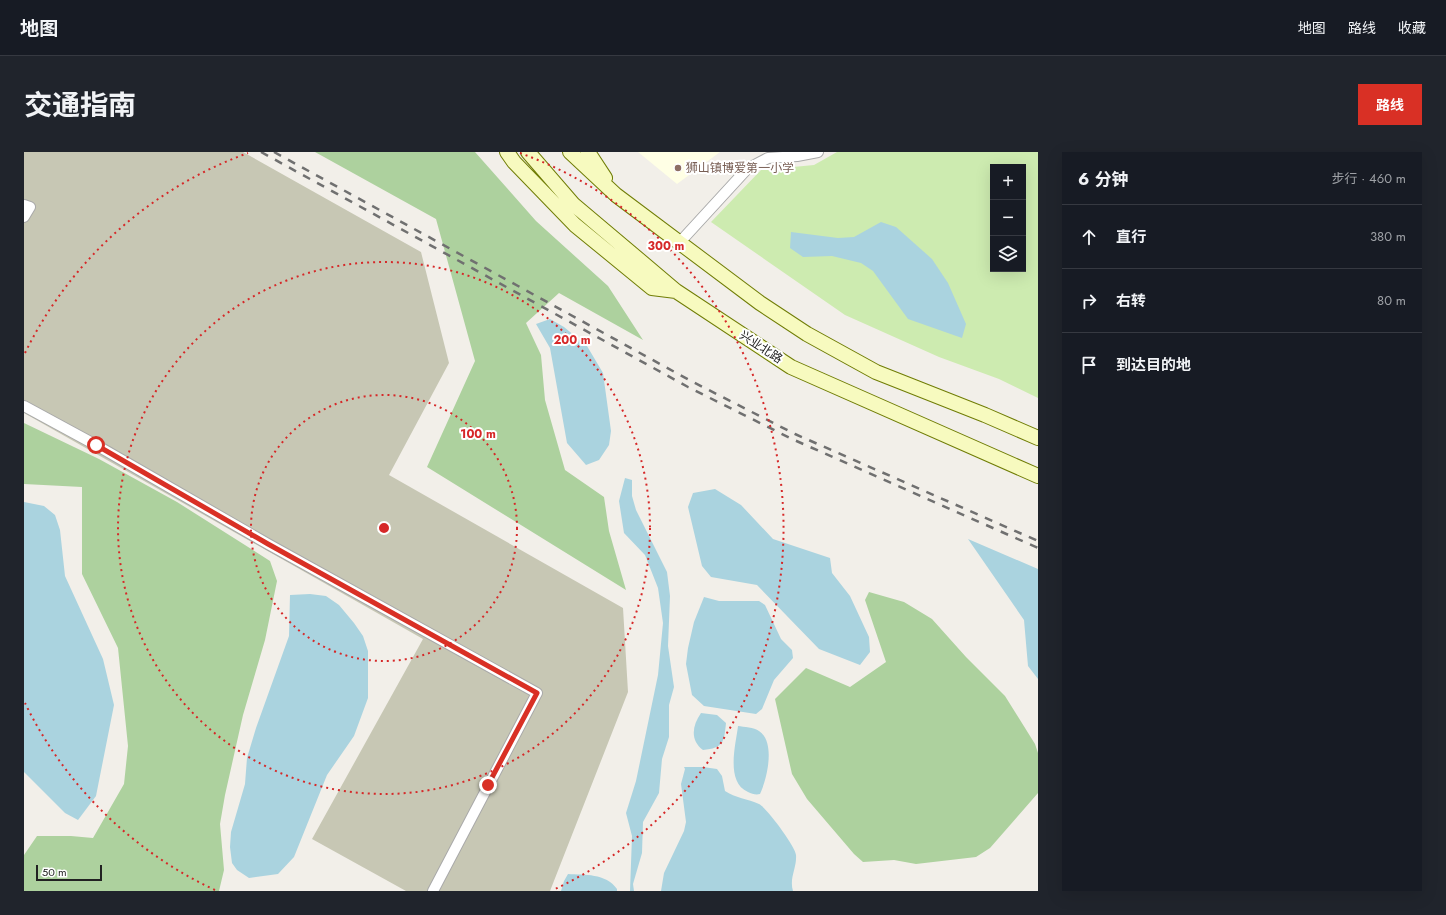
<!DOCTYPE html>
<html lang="zh">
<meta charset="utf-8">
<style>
body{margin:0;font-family:Jost,"Noto Sans SC",sans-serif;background:#20242c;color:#f1f3f6}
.controls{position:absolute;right:12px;top:12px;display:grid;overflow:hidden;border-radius:0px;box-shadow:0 4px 16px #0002}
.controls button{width:36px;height:36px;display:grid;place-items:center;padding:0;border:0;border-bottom:1px solid #363941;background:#171b24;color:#f1f3f6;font:20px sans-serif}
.scale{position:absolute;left:12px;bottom:10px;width:66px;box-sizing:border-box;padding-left:4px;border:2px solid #222;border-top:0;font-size:11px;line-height:14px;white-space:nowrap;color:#222;-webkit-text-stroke:3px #fff;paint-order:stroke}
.stop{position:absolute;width:12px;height:12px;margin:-9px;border:3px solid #d93025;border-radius:50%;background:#fff}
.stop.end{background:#d93025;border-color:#fff;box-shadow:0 1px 4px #0008}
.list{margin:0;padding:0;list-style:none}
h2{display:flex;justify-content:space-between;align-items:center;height:52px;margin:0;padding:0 16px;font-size:17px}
h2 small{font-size:13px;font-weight:400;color:#9ea1a6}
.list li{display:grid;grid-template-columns:26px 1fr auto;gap:12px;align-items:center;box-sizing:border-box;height:64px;padding:0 16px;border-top:1px solid #363941}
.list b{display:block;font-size:15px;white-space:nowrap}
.list em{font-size:13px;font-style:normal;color:#9ea1a6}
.icon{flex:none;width:22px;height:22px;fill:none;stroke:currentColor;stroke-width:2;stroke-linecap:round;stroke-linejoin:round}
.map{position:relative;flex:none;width:1014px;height:739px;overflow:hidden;border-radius:0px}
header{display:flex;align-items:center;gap:24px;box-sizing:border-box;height:56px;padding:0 20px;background:#171b24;border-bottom:1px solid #363941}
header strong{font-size:19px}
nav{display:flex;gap:22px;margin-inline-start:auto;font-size:14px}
.intro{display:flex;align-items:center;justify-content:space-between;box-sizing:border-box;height:96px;padding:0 24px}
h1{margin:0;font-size:28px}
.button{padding:10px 18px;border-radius:0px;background:#d93025;color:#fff;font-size:14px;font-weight:700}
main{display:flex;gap:24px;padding:0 24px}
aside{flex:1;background:#171b24;border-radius:0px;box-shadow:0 4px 16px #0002}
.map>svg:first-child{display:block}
.education{fill:#ffffe5}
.construction{fill:#c7c7b4}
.grass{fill:#cdebb0;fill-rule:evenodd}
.forest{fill:#add19e}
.water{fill:#aad3df}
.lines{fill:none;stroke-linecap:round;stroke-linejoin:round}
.street-casing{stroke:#a9a9a9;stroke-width:12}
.secondary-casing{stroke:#707d05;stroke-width:16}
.street{stroke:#fff;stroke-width:10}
.secondary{stroke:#f7fabf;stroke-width:14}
.rail{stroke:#707070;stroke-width:2.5;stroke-dasharray:8 8;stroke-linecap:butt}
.route{stroke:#d93025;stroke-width:5}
.ring{fill:none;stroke:#d62828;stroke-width:2;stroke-dasharray:2 4}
.education-dot{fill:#8d6e63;stroke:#fff;stroke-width:1.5}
.labels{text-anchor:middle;stroke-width:4;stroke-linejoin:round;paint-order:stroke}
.education-label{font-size:12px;fill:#785e54;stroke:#fff;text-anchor:start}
.street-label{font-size:12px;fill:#222;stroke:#fff}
.centre{fill:#d62828;stroke:#fff;stroke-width:2}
.ring-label{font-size:12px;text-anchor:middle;font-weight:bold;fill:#d62828;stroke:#fff;stroke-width:4;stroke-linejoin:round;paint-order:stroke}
</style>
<header>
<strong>地图</strong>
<nav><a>地图</a><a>路线</a><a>收藏</a></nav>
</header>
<div class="intro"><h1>交通指南</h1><a class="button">路线</a></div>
<main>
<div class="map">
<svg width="1014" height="739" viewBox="0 0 1014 739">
<rect width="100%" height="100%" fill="#f2efe9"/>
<!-- education -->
<path class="education" d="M 614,0 L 696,0 L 653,32 Z"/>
<!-- construction -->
<path class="construction" d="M 0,0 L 219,0 L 397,100 L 425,211 L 365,323 L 599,456 L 604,540 L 526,739 L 382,739 L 288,687 L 399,487 L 0,261 Z"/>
<!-- grass -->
<path class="grass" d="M 813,0 L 1014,0 L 1014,246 L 975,227 L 915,205 L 821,163 L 687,70 L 737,18 L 790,13 ZM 969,15 L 999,15 L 999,117 L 969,117 Z"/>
<!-- forest -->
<path class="forest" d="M 291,0 L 451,0 L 512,69 L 584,134 L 619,188 L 535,141 L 502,171 L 517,203 L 521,248 L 541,318 L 580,345 L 585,379 L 602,438 L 403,315 L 451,209 L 412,67 Z
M 0,271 L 75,307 L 153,350 L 246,409 L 253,429 L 241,488 L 219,563 L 201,643 L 196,672 L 200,718 L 195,739 L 0,739 L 0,703 L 13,684 L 47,684 L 69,686 L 100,632 L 104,594 L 94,496 L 58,422 L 58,335 L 0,332 Z
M 845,440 L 880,450 L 908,467 L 942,505 L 981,544 L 1011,592 L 1014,601 L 1014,641 L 966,696 L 952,705 L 892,712 L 870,708 L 839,710 L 830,702 L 783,647 L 768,622 L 751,547 L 782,516 L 826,535 L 862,510 L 841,448 Z"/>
<!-- water -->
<path class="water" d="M 857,70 L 872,75 L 908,107 L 924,131 L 942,172 L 938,186 L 884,167 L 849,119 L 837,111 L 808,104 L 779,105 L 766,96 L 767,80 L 814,86 L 830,85 Z
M 526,167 L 540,175 L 563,194 L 579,221 L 587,279 L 585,293 L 575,308 L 562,313 L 543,291 L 526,196 L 512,172 Z
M 601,326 L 608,328 L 608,344 L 612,358 L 643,420 L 646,444 L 644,494 L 650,535 L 645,553 L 645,585 L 638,607 L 635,641 L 619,670 L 618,701 L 609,732 L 610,739 L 606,739 L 608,684 L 602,661 L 612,629 L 634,523 L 639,471 L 634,436 L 621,403 L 600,381 L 595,349 Z
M 691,337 L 717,353 L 749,387 L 806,406 L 808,421 L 826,444 L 845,485 L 846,500 L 836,513 L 795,497 L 733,433 L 687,425 L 678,414 L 664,355 L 669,341 Z
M 0,350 L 20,354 L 31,363 L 36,378 L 41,424 L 79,507 L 90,553 L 72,644 L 54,668 L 41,661 L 0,620 Z
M 944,387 L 1014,417 L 1014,527 L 1004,514 L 1000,468 Z
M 286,442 L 302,444 L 315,453 L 330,471 L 339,484 L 344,499 L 344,546 L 330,584 L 303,623 L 270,705 L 254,722 L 225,726 L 213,718 L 208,711 L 206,695 L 207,680 L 221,632 L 223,606 L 232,576 L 265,484 L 266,443 Z
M 680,445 L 695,449 L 735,449 L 741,453 L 757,487 L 768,498 L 769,506 L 750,528 L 738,557 L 732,562 L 680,554 L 668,543 L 662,512 L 664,496 L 670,470 Z
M 677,561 L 693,563 L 702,571 C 700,590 700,596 679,598 C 666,588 668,574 677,561 Z
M 714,574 C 720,575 730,575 735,579 C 752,590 743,627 736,642 C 732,643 728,642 724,640 C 701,630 712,592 714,574 Z
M 660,615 L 679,615 L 693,617 L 698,624 L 701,639 C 711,646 724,647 735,652 C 742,655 772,695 772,703 C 773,716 765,726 769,739 L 637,739 L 640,721 L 660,679 L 662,670 L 657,632 L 661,617 Z
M 544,722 C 560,723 582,721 593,737 L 593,739 L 537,739 L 540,729 Z"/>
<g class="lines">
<!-- street casing -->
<g class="street-casing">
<path id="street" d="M 0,53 L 6,55 L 0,65
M 656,90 L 723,17 L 744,6 L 773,4 L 794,0
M 0,254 L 72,293 L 244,392 L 513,541 L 409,739"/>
</g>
<!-- secondary casing -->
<g class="secondary-casing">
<path id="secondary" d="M 483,0 L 490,10 L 551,73 L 628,136 L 652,139
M 504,0 L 549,52 L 652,139 L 767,215 L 1014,324
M 546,0 L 592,43 L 736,151 L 783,182 L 852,220 L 961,263 L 1014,286
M 564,0 L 581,26"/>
</g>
<!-- street -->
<use href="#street" class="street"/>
<!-- secondary -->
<use href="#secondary" class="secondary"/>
<!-- rail -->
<path class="rail" d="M 237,0 L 664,235 L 768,287 L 1014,396
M 250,0 L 667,229 L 771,282 L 1014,389"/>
</g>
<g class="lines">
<!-- route -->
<path class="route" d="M 72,293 L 244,392 L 513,541 L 464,633"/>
</g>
<!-- distance rings -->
<g class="ring">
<circle cx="360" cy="376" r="133"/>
<circle cx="360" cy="376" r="266"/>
<path d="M191 738A399 399 0 0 1 1 551M1 201A399 399 0 0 1 224 1M496 1A399 399 0 0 1 529 738"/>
</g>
<!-- markers -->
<circle class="education-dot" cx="654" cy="16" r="4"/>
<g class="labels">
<!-- education labels -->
<g class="education-label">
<text x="662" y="20">狮山镇博爱第一小学</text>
</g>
<!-- street labels -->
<g class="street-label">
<text transform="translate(737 195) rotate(33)" y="4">兴业北路</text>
</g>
</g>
<circle cx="360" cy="376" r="6" class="centre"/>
<g class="ring-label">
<text x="642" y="98">300 m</text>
<text x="548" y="192">200 m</text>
<text x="454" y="286">100 m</text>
</g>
</svg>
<div class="controls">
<button>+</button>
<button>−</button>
<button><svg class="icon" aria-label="layers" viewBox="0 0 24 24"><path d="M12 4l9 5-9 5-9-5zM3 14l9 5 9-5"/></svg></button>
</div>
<div class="scale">50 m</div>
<div class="stop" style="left:72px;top:293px"></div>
<div class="stop end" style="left:464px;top:633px"></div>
</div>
<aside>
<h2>6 分钟<small>步行 · 460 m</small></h2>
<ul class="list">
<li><svg class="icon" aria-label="ahead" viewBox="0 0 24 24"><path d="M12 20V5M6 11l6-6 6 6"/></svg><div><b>直行</b></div><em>380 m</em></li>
<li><svg class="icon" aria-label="right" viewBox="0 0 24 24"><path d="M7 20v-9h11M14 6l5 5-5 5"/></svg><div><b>右转</b></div><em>80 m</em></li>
<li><svg class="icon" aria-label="arrive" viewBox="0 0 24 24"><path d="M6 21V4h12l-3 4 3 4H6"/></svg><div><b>到达目的地</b></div></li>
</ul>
</aside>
</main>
